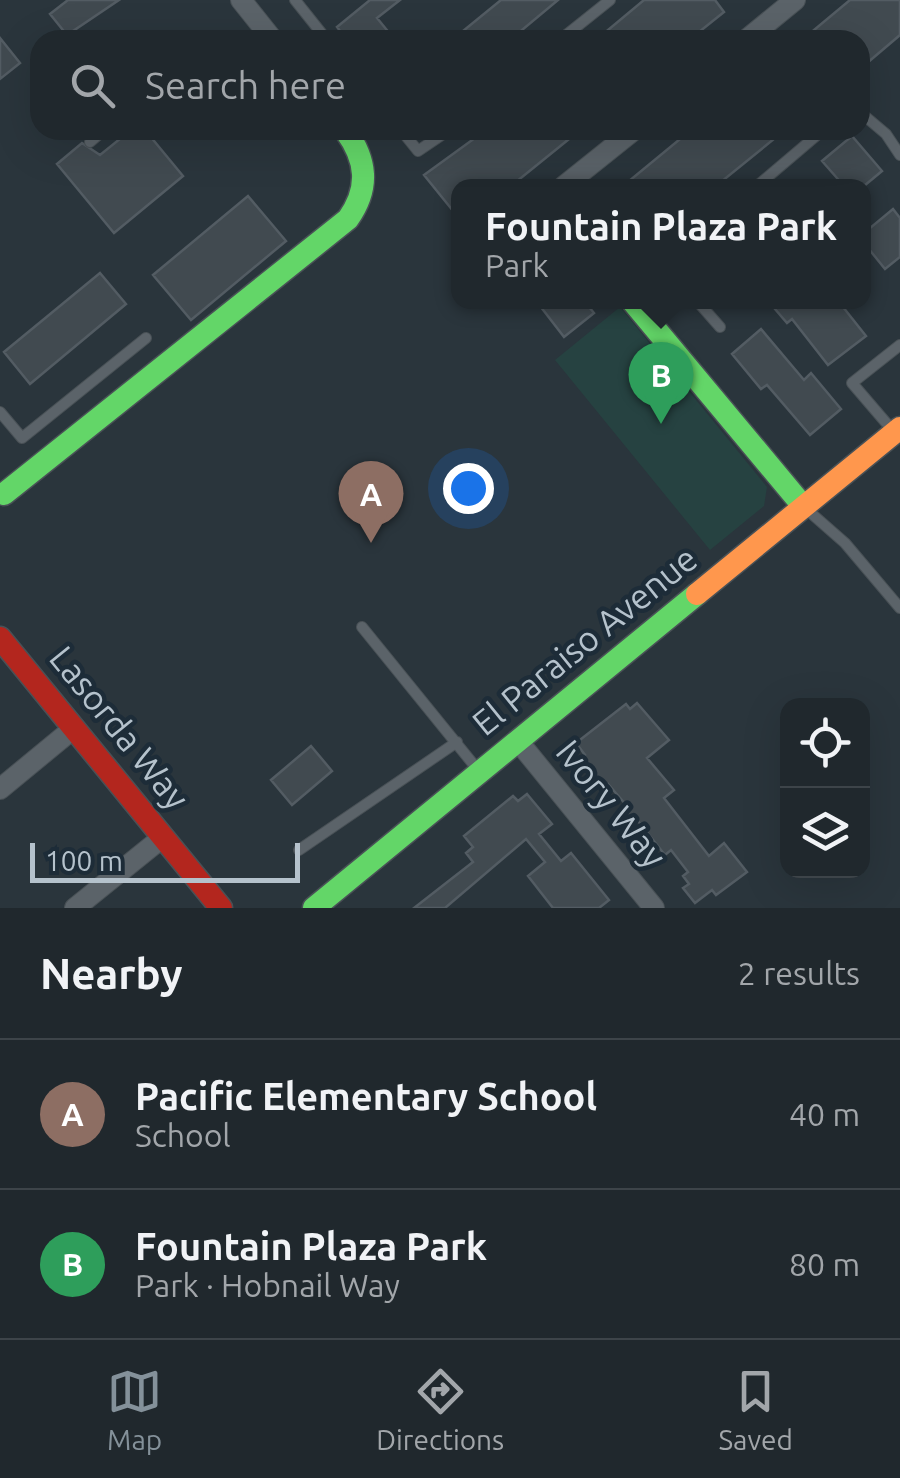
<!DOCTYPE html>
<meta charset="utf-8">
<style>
body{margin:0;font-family:Ubuntu,sans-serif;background:#2d3439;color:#f1f3f6}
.controls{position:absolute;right:30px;bottom:30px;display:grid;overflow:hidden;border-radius:20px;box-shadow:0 10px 40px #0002}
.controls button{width:90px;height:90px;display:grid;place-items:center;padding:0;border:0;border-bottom:2px solid #3d4449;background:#20282d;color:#f1f3f6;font:50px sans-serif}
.scale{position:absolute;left:30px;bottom:25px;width:270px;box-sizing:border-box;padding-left:10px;border:5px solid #b5c2cc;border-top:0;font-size:28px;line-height:35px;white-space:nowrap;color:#b5c2cc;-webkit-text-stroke:8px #1d2c38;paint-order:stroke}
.you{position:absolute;left:468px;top:488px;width:35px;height:35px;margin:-25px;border:8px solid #fff;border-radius:50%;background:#1a73e8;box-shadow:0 0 0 15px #1a73e833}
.badge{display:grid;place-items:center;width:65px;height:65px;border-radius:50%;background:#84919a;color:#fff;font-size:32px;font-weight:700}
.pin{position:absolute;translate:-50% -82px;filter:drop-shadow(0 2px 5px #0008)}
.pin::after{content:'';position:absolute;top:52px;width:35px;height:30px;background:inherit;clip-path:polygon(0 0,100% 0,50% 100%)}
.popup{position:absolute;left:451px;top:179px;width:420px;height:130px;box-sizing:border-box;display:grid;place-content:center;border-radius:20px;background:#20282d;filter:drop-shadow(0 2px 8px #0005);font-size:32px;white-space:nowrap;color:#a2a6aa}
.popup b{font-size:38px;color:#f1f3f6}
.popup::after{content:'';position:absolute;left:50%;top:100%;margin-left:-20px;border:20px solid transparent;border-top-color:#20282d}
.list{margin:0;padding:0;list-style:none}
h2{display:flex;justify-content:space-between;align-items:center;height:130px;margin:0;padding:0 40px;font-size:42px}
h2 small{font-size:32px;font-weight:400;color:#a2a6aa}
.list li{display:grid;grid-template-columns:65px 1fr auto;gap:30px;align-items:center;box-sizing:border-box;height:150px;padding:0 40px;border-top:2px solid #3d4449}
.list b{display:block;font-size:38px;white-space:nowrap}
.list p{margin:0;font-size:32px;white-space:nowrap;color:#a2a6aa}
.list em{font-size:32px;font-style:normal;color:#a2a6aa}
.icon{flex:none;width:55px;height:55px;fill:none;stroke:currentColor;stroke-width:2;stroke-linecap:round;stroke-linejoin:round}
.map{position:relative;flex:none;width:900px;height:908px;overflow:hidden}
.search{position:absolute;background:#20282d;box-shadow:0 10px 40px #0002;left:30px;right:30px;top:30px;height:110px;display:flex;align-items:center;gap:25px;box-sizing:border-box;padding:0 35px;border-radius:30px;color:#a2a6aa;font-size:38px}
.sheet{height:430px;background:#20282d}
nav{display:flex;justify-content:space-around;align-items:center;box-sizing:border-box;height:140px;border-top:2px solid #3d4449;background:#20282d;font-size:28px;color:#a2a6aa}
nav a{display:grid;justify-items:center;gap:5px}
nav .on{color:#84919a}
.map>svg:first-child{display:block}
.green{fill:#264241}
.building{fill:#414a50;stroke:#535c63;stroke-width:2.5}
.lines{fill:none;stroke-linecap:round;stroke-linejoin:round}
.lane-casing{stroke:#495156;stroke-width:12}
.street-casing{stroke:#495156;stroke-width:22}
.fast-casing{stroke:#495156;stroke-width:25}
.slow-casing{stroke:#495156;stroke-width:25}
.jam-casing{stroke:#495156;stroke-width:25}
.lane{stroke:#5b6369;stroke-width:10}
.street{stroke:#5b6369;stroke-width:20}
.fast{stroke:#63d668;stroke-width:22}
.slow{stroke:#ff974d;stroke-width:22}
.jam{stroke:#b3261e;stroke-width:22}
.labels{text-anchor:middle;stroke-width:9;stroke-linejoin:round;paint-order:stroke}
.street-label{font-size:35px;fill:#b5c2cc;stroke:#1d2c38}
</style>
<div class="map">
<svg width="900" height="908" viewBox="0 0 900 908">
<rect width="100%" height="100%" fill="#2a353c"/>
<!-- green -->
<path class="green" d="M 620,307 L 767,487 L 764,506 L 710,550 L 555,360 Z"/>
<!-- building -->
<path class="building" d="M 68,0 L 119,0 L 67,35 L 50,14 Z
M 370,0 L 400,0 L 377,18 L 395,40 L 347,40 L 337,27 Z
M 501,0 L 558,0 L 510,40 L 452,40 Z
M 644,0 L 715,0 L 724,12 L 689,40 L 596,40 Z
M 850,0 L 900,0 L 900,35 L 860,69 L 860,40 L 802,40 Z
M 0,38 L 20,63 L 0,79 Z
M 131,130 L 145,130 L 183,176 L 114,233 L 57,164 L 82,143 L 100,155 Z
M 486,130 L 561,130 L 569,139 L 511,186 L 458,186 L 458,217 L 424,175 Z
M 691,130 L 785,130 L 716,186 L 623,186 Z
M 852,136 L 882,171 L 864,186 L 844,186 L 822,161 Z
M 248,196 L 286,241 L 191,320 L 153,275 Z
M 893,209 L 900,218 L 900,257 L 885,269 L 864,243 L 864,233 Z
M 100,273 L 126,304 L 30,384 L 4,352 Z
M 537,302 L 585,302 L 594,313 L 564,337 Z
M 769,302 L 839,302 L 866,336 L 828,365 L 792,319 L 787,323 Z
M 761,329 L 804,380 L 811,373 L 841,409 L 810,435 L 767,385 L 761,389 L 732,354 Z
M 637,703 L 669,740 L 647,758 L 674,790 L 664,798 L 709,856 L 724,843 L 747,872 L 716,895 L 712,890 L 695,903 L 683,888 L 689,884 L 683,876 L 688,872 L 671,850 L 665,855 L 638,821 L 632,826 L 620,812 L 627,806 L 608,784 L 602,788 L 580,760 L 585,755 L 576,743 L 626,704 L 630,709 Z
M 311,746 L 332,771 L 292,805 L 271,780 Z
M 527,794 L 552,824 L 539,834 L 561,861 L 571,853 L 609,900 L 599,908 L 553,908 L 528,876 L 545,862 L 526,839 L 445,908 L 414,908 L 473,862 L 466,853 L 473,847 L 464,836 L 513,796 L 518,801 Z"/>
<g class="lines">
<!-- lane casing -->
<g class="lane-casing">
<path id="lane" d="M 295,0 L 327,40
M 560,40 L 610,0
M 860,112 L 886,134 L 900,155
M 401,130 L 418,151 L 449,130
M 90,142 L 104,130
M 757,186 L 823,130
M 698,302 L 720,327
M 0,412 L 22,438 L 146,338
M 894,432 L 852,383 L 900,345
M 804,507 L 845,543 L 900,608
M 362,627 L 478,770
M 299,850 L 457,742"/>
</g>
<!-- street casing -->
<g class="street-casing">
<path id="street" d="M 241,0 L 273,40
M 746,40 L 795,0
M 564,186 L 634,130
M 518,741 L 654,908
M 0,789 L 74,728
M 75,908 L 163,837"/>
</g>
<!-- fast casing -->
<g class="fast-casing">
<path id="fast" d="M 633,302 L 803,506
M 4,494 L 348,219 C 370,188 367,160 345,130
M 314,908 L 697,594"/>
</g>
<!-- slow casing -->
<g class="slow-casing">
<path id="slow" d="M 697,594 L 900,428"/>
</g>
<!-- jam casing -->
<g class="jam-casing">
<path id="jam" d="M 0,638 L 221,908"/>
</g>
<!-- lane -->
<use href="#lane" class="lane"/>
<!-- street -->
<use href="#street" class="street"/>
<!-- fast -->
<use href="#fast" class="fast"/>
<!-- slow -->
<use href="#slow" class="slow"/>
<!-- jam -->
<use href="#jam" class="jam"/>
</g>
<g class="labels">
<!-- street labels -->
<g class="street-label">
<text transform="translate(585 641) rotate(-39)" y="12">El Paraiso Avenue</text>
<text transform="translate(119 728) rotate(51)" y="12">Lasorda Way</text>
<text transform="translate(611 804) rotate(51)" y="12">Ivory Way</text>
</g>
</g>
</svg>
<div class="controls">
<button><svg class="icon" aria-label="locate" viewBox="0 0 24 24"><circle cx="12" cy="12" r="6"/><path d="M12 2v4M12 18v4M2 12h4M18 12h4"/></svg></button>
<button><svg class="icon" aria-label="layers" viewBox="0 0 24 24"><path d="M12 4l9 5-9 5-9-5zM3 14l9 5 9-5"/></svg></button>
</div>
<div class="scale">100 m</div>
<div class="you"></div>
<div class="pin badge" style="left:371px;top:543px;background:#8d6e63">A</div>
<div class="pin badge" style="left:661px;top:424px;background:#2e9e5b">B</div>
<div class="popup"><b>Fountain Plaza Park</b>Park</div>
<div class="search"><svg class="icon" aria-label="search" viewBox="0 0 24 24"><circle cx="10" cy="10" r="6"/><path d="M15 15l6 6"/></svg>Search here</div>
</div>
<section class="sheet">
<h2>Nearby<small>2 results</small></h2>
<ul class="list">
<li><span class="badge" style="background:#8d6e63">A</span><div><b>Pacific Elementary School</b><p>School</p></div><em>40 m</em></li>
<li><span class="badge" style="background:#2e9e5b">B</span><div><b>Fountain Plaza Park</b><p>Park · Hobnail Way</p></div><em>80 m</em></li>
</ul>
</section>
<nav>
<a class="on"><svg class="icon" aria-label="map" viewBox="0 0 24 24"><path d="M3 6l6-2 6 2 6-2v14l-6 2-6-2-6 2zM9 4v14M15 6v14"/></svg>Map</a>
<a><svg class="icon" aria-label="directions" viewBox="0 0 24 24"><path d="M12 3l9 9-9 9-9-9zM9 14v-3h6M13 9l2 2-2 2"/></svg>Directions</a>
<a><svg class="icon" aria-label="saved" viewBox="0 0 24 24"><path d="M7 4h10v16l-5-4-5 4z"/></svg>Saved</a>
</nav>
